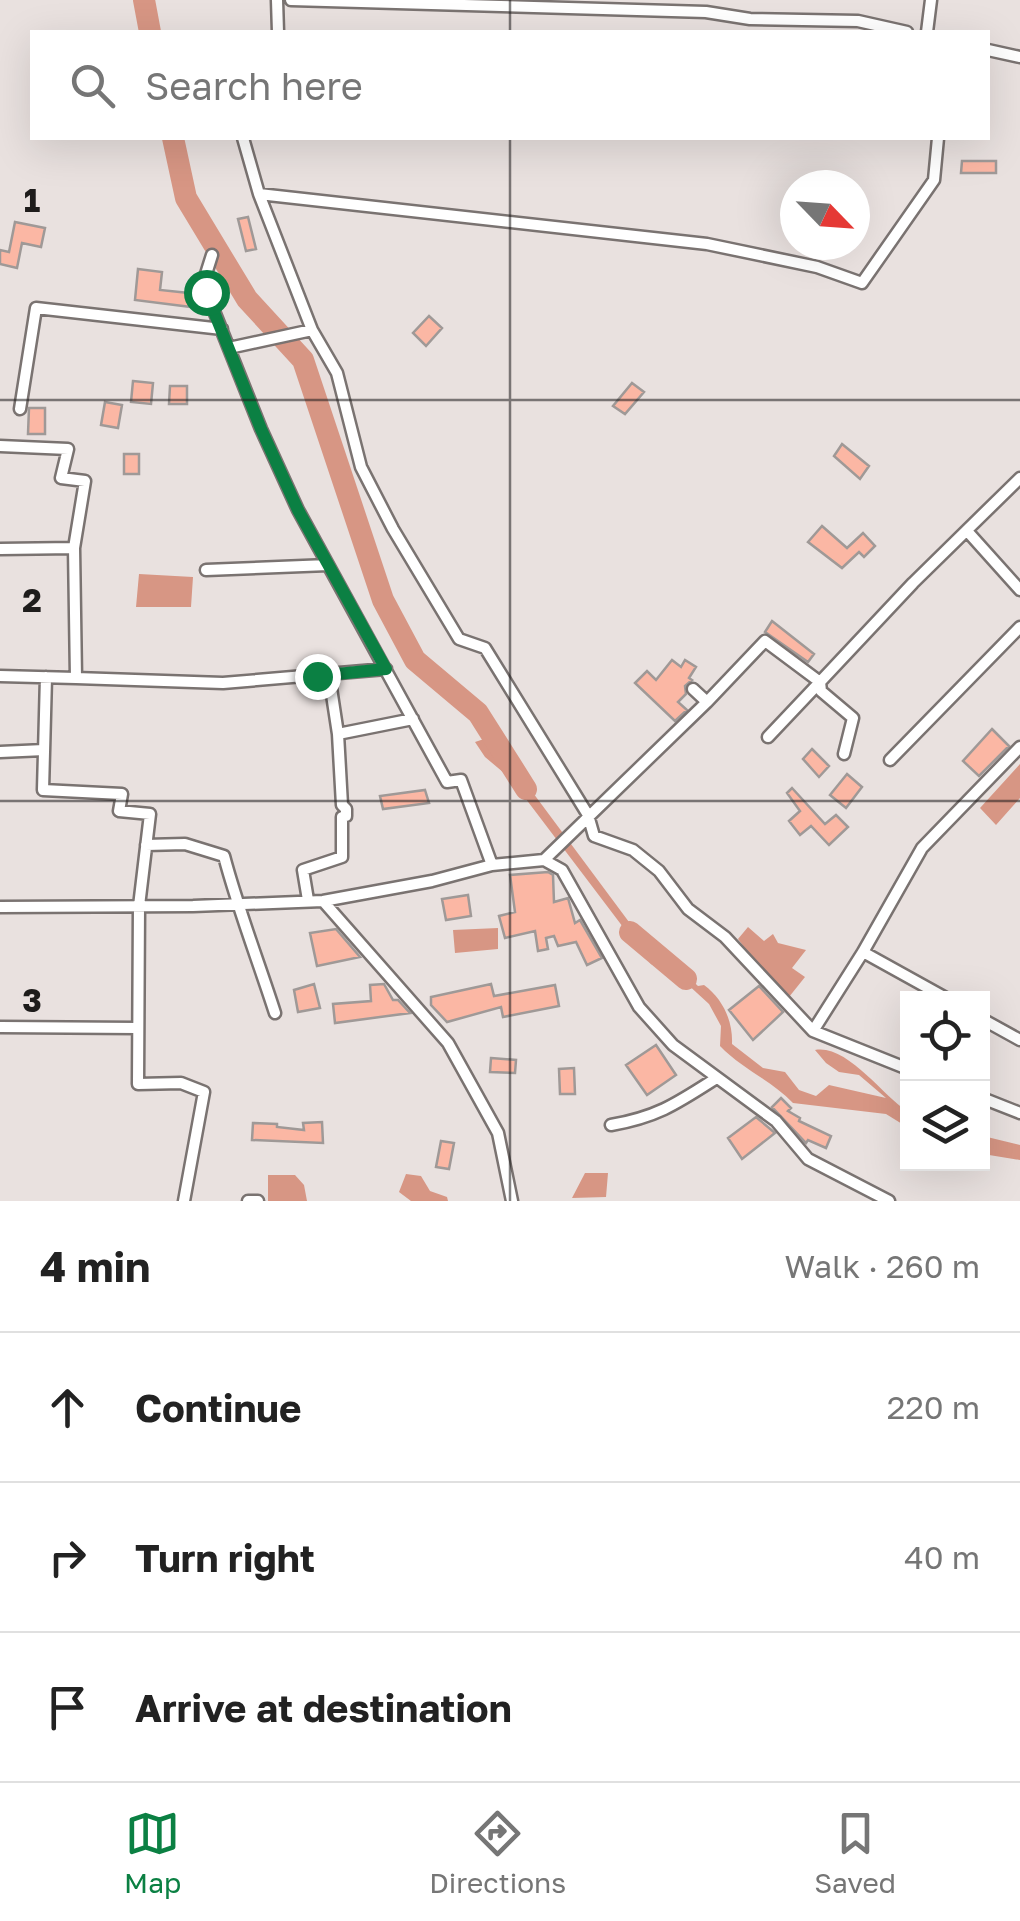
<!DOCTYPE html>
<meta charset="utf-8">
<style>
body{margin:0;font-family:"Golos Text",sans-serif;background:#f2f2f2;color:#222}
.controls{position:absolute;right:30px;bottom:30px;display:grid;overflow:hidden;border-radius:0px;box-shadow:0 10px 40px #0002}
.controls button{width:90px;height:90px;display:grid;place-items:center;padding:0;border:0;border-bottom:2px solid #e0e0e0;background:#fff;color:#222;font:50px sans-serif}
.compass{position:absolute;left:780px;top:170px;width:90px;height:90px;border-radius:50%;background:#fff;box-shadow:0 10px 40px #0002;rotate:115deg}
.stop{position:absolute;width:30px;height:30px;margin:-22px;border:8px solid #0b8043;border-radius:50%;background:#fff}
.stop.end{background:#0b8043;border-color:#fff;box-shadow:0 2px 10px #0008}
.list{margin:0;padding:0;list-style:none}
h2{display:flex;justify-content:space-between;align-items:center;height:130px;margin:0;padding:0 40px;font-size:42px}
h2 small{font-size:32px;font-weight:400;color:#767676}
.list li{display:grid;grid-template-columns:65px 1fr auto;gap:30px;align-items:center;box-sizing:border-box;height:150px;padding:0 40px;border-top:2px solid #e0e0e0}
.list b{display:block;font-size:38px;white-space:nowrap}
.list em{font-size:32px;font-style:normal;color:#767676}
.icon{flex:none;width:55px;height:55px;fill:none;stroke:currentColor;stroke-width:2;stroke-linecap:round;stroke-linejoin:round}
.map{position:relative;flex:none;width:1020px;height:1201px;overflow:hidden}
.search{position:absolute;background:#fff;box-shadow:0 10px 40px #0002;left:30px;right:30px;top:30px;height:110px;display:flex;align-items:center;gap:25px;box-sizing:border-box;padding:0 35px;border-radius:0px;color:#767676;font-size:38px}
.sheet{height:580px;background:#fff}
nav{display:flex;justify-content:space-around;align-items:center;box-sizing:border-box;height:140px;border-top:2px solid #e0e0e0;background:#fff;font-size:28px;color:#767676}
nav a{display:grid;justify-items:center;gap:5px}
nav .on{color:#0b8043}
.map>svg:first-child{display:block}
.water{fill:#d79684}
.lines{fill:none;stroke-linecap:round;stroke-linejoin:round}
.river{stroke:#d79684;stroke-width:22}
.building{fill:#fbb7a4;stroke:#9f9997;stroke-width:2.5}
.minor-casing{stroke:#7a7371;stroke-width:15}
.minor{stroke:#fff;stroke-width:10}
.route{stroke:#0b8043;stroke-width:12}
.grid{fill:none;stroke:#1e1c1b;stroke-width:2.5;stroke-opacity:0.55}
.grid-label{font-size:32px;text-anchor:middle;font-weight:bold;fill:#1e1c1b;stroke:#e9e1df;stroke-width:8;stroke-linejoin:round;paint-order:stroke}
</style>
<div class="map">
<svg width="1020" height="1201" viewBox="0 0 1020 1201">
<rect width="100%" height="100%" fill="#e9e1df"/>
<!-- water -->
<path class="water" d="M 139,574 L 193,577 L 191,607 L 136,607 Z
M 484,739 L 491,752 L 516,770 L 655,957 L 677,966 L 698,986 L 704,985 C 723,999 733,1021 732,1044 L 763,1068 L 785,1072 L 799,1090 L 816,1096 L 829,1085 L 886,1098 L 859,1075 L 839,1072 L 826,1063 L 815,1050 C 847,1044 883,1096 907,1111 L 907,1127 L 886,1114 L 793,1103 C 771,1080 742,1069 720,1046 L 721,1026 L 709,1004 L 685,982 L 651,964 L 510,778 L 485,757 L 475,742 Z
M 1020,764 L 1020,798 L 996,825 L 980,808 Z
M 748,927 L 764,941 L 773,934 L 778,943 L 806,950 L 792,968 L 805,977 L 785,1002 L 738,939 Z
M 498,928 L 498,949 L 455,953 L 453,930 Z
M 983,1136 L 1020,1145 L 1020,1160 L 983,1154 Z
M 585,1173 L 608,1173 L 606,1197 L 572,1198 Z
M 406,1174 L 421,1176 L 430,1191 L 447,1197 L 448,1201 L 411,1201 L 399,1192 Z
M 268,1175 L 295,1175 L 304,1185 L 307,1201 L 268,1201 Z"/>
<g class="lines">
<!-- river -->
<path class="river" d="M 144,0 L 150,32
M 173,138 L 186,198 L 247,299 L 303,360 L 383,600 L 415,660 L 478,713 L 526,789
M 630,932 L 686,979"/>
</g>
<!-- building -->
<path class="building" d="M 962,161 L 996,161 L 996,173 L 961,173 Z
M 248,217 L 256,249 L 246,251 L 238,219 Z
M 15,222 L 45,228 L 41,247 L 22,243 L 17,268 L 0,264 L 0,250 L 9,252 Z
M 138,269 L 162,272 L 160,290 L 198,294 L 199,308 L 135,300 Z
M 429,316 L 442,328 L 426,346 L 413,333 Z
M 133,381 L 153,383 L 151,404 L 131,402 Z
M 632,383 L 644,392 L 625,414 L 613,406 Z
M 170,386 L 187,386 L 187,404 L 169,404 Z
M 105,402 L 122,405 L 118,428 L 101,425 Z
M 29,408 L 45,408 L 45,434 L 28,434 Z
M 842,444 L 869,466 L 860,479 L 834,456 Z
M 124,454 L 139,454 L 139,474 L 124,474 Z
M 822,526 L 847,548 L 863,533 L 875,546 L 864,557 L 859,552 L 842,568 L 808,542 Z
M 772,621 L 814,654 L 808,662 L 765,632 Z
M 672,660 L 681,667 L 685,660 L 696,667 L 689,678 L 692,680 L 685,686 L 686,694 L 678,702 L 687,710 L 675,721 L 635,683 L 647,671 L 656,680 Z
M 992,729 L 1009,746 L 979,776 L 963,761 Z
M 812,749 L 829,766 L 819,777 L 803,759 Z
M 847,774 L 862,787 L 846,808 L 830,795 Z
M 792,788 L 825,824 L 836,815 L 848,827 L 829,845 L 811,826 L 800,835 L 789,821 L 800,811 L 787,793 Z
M 425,790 L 429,803 L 383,809 L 380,796 Z
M 548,872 L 553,875 L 554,902 L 568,898 L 575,923 L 580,920 L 602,958 L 587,965 L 576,942 L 558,946 L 554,936 L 546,938 L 548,949 L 538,951 L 535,931 L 505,938 L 499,916 L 515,912 L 510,875 Z
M 468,895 L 471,916 L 446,920 L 442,899 Z
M 336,929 L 360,957 L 317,966 L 310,933 Z
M 314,984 L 320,1008 L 298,1012 L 294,990 Z
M 384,984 L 393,1000 L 398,1000 L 410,1013 L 335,1023 L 333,1004 L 371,1001 L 370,985 Z
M 491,984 L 494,996 L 555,985 L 559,1006 L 503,1017 L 501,1007 L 447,1022 L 431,1005 L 431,997 Z
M 759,986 L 783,1012 L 753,1040 L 729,1010 Z
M 656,1045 L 676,1075 L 647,1095 L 626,1065 Z
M 491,1058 L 516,1060 L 515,1073 L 490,1072 Z
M 574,1068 L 575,1094 L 560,1094 L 559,1069 Z
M 781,1098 L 791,1108 L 788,1111 L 800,1118 L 799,1121 L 831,1136 L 826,1148 L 808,1140 L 806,1143 L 772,1107 Z
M 756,1117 L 775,1133 L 742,1159 L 728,1138 Z
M 322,1122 L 323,1143 L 252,1140 L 253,1123 L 277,1124 L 277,1127 L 304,1130 L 303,1123 Z
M 441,1141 L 454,1143 L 449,1169 L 436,1167 Z"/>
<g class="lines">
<!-- minor casing -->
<g class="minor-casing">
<path id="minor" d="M 277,0 L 278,32
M 291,0 L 706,12 L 750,19 L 858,21 L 907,32
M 927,32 L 931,0
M 988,50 L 1020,57
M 243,138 L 259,194 L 312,330 L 337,373 L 361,467 L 393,529 L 459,639 L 485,648 L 588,815 L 594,836 L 633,850 L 659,871 L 688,909 L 725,937 L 813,1031 L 908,1069
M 259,194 L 707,244 L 817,267 L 862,283 L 934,180 L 938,138
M 212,255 L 206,274 L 206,291 L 261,429 L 298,510 L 447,782 L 461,780 L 492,865
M 229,348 L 312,330
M 20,409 L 36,308 L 222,329
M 0,446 L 68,449 L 61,478 L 85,481 L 74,548 L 76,678 L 0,676
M 968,532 L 1020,590
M 0,549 L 74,548
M 206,570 L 328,565
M 329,675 L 338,734 L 413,719
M 46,677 L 43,790 L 122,794 L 119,811 L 150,814 L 139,906 L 138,1084 L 181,1083 L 204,1092 L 184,1201
M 76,678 L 223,683 L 386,669
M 707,702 L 765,641 L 820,682 L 913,583 L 1020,478
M 768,737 L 820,682 L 821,691 L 853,718 L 844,754
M 0,752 L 44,750
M 890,760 L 1020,627
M 146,845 L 185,844 L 224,856 C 238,909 258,960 275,1013
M 544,860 L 707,702 L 693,689
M 308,900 L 303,870 L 342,857 L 342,817 L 346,816 L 346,809 L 342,805 L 338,734
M 323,901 L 448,1043 L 498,1133 L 512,1201
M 0,907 L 193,906 L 323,901 L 432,881 L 492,865 L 544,860 L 562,870 L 639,1007 L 673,1045 L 776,1121 L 808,1159 L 889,1201
M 863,952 L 946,998
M 982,1019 L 1020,1040
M 0,1027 L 137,1028
M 813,1031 L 863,952 L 922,848 L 1020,747
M 982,1098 L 1020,1113
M 611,1125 C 657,1117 676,1104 715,1079
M 248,1201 L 258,1201"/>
</g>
<!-- minor -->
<use href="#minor" class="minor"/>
</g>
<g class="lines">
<!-- route -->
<path class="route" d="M 206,292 L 261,429 L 298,510 L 386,669 L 317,676"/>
</g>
<!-- grid -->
<path class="grid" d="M 510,0 L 510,32M 510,138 L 510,1201M 0,400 L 1020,400M 0,801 L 1020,801"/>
<g class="grid-label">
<text x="32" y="212">1</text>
<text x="32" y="612">2</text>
<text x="32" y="1012">3</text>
</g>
</svg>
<div class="controls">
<button><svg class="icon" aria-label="locate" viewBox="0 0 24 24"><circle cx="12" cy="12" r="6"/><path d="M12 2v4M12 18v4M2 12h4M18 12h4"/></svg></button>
<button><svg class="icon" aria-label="layers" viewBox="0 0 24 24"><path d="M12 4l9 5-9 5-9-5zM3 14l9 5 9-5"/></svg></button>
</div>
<svg class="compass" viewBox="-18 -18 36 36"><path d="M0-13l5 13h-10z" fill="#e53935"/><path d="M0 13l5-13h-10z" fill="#767676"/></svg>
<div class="stop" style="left:206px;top:292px"></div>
<div class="stop end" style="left:317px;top:676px"></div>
<div class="search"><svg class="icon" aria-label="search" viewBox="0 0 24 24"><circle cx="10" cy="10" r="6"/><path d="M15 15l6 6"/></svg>Search here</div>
</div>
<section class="sheet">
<h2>4 min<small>Walk · 260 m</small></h2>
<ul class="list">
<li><svg class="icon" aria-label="ahead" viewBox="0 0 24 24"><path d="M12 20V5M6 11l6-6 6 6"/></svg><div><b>Continue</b></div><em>220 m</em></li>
<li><svg class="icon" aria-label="right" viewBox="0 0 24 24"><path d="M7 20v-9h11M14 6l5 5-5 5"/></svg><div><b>Turn right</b></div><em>40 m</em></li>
<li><svg class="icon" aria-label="arrive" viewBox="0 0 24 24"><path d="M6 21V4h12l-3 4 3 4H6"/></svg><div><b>Arrive at destination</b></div></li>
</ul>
</section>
<nav>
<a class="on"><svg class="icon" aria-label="map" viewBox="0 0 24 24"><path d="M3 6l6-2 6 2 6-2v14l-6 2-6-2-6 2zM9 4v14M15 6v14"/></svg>Map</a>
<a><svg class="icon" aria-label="directions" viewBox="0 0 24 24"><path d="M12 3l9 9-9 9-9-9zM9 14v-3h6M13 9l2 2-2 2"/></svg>Directions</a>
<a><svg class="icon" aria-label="saved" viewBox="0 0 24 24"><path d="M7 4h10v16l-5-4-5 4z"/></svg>Saved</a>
</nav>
